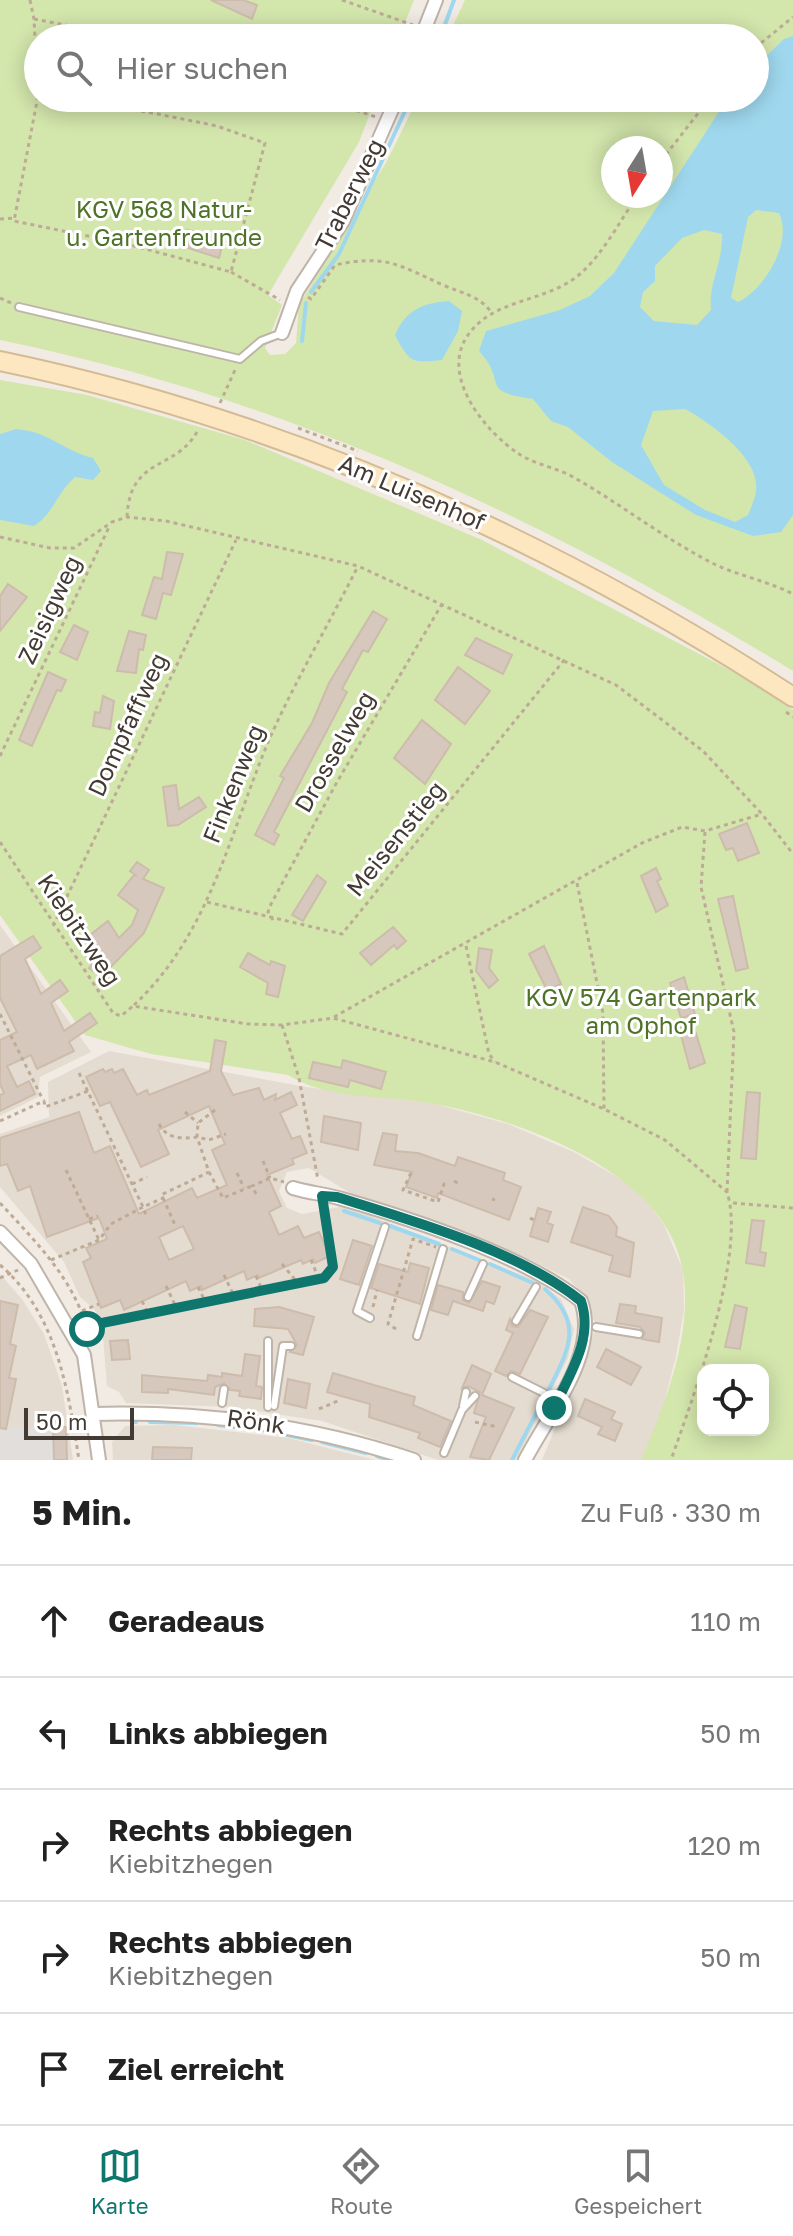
<!DOCTYPE html>
<html lang="de">
<meta charset="utf-8">
<style>
body{margin:0;font-family:"Golos Text",sans-serif;background:#f6f6f6;color:#222}
.controls{position:absolute;right:24px;bottom:24px;display:grid;overflow:hidden;border-radius:16px;box-shadow:0 4px 20px #0003}
.controls button{width:72px;height:72px;display:grid;place-items:center;padding:0;border:0;border-bottom:2px solid #e0e0e0;background:#fff;color:#222;font:40px sans-serif}
.compass{position:absolute;left:601px;top:136px;width:72px;height:72px;border-radius:50%;background:#fff;box-shadow:0 4px 20px #0003;rotate:191deg}
.scale{position:absolute;left:24px;bottom:20px;width:110px;box-sizing:border-box;padding-left:8px;border:4px solid #433b33;border-top:0;font-size:22px;line-height:28px;white-space:nowrap;color:#433b33;-webkit-text-stroke:6px #fff;paint-order:stroke}
.stop{position:absolute;width:24px;height:24px;margin:-18px;border:6px solid #0f766e;border-radius:50%;background:#fff}
.stop.end{background:#0f766e;border-color:#fff;box-shadow:0 2px 8px #0008}
.list{margin:0;padding:0;list-style:none}
h2{display:flex;justify-content:space-between;align-items:center;height:104px;margin:0;padding:0 32px;font-size:34px}
h2 small{font-size:26px;font-weight:400;color:#767676}
.list li{display:grid;grid-template-columns:52px 1fr auto;gap:24px;align-items:center;box-sizing:border-box;height:112px;padding:0 32px;border-top:2px solid #e0e0e0}
.list b{display:block;font-size:30px;white-space:nowrap}
.list p{margin:0;font-size:26px;white-space:nowrap;color:#767676}
.list em{font-size:26px;font-style:normal;color:#767676}
.icon{flex:none;width:44px;height:44px;fill:none;stroke:currentColor;stroke-width:2;stroke-linecap:round;stroke-linejoin:round}
.map{position:relative;flex:none;width:793px;height:1460px;overflow:hidden}
.search{position:absolute;background:#fff;box-shadow:0 4px 20px #0003;left:24px;right:24px;top:24px;height:88px;display:flex;align-items:center;gap:20px;box-sizing:border-box;padding:0 28px;border-radius:44px;color:#767676;font-size:30px}
.sheet{height:664px;background:#fff}
nav{display:flex;justify-content:space-around;align-items:center;box-sizing:border-box;height:112px;border-top:2px solid #e0e0e0;background:#fff;font-size:22px;color:#767676}
nav a{display:grid;justify-items:center;gap:4px}
nav .on{color:#0f766e}
.map>svg:first-child{display:block}
.residential{fill:#e5dcd1}
.green{fill:#d3e6ac;fill-rule:evenodd}
.parking{fill:#e2dedc}
.water{fill:#9fd8ee;fill-rule:evenodd}
.lines{fill:none;stroke-linecap:round;stroke-linejoin:round}
.stream{stroke:#9fd8ee;stroke-width:4}
.building{fill:#d6c8bc;stroke:#cdbcac;stroke-width:2;fill-rule:evenodd}
.lane-casing{stroke:#bfb4a9;stroke-width:10}
.street-casing{stroke:#bfb4a9;stroke-width:16}
.secondary-casing{stroke:#d4bb95;stroke-width:22}
.path{stroke:#beab97;stroke-width:3;stroke-dasharray:4 4;stroke-linecap:butt}
.lane{stroke:#fff;stroke-width:6}
.street{stroke:#fff;stroke-width:12}
.secondary{stroke:#fde7c1;stroke-width:18}
.route{stroke:#0f766e;stroke-width:10}
.labels{text-anchor:middle;stroke-width:6;stroke-linejoin:round;paint-order:stroke}
.street-label{font-size:24px;fill:#433b33;stroke:#fff}
.park-label{font-size:24px;fill:#4e7328;stroke:#fff}
</style>
<div class="map">
<svg width="793" height="1460" viewBox="0 0 793 1460">
<rect width="100%" height="100%" fill="#f1ebe3"/>
<!-- residential -->
<path class="residential" d="M 0,925 L 91,1052 L 40,1077 L 38,1097 L 0,1116 Z
M 109,1051 L 306,1087 L 432,1103 L 508,1124 L 574,1152 L 626,1182 L 647,1201 L 664,1225 L 683,1270 L 684,1310 L 676,1356 L 662,1411 L 641,1460 L 542,1460 L 596,1328 L 588,1300 L 569,1279 L 528,1259 L 352,1194 L 309,1168 L 287,1172 L 279,1191 L 287,1208 L 302,1214 L 339,1207 L 371,1216 L 537,1281 L 561,1299 L 574,1329 L 568,1358 L 516,1460 L 438,1460 L 322,1421 L 230,1407 L 126,1403 L 119,1392 L 107,1386 L 103,1337 L 95,1310 L 80,1297 L 64,1262 L 0,1187 L 0,1134 L 49,1117 L 48,1082 Z
M 0,1274 L 22,1299 L 44,1334 L 62,1386 L 73,1460 L 0,1460 Z
M 174,1425 L 288,1438 L 375,1460 L 113,1460 L 112,1442 L 125,1426 Z"/>
<!-- green -->
<path class="green" d="M 0,0 L 414,0 L 399,38 L 38,38 L 38,98 L 376,98 L 359,142 L 268,295 L 282,305 L 265,348 L 270,355 L 285,354 L 296,343 L 299,305 L 387,161 L 418,98 L 755,98 L 755,38 L 447,38 L 465,0 L 793,0 L 793,671 C 541,517 291,400 0,340 ZM 613,148 L 661,148 L 661,196 L 613,196 Z
M 0,380 L 87,395 L 245,440 L 482,540 L 745,678 L 793,710 L 793,1460 L 641,1460 C 665,1404 693,1335 683,1272 C 668,1171 516,1118 429,1103 C 384,1095 327,1100 288,1075 L 151,1054 L 85,1035 L 0,915 ZM 703,1370 L 763,1370 L 763,1430 L 703,1430 Z"/>
<!-- parking -->
<path class="parking" d="M 66,1426 L 68,1460 L 0,1460 L 0,1428 Z"/>
<!-- water -->
<path class="water" d="M 793,36 L 793,515 L 781,532 L 753,536 L 696,515 L 612,462 L 568,427 L 551,421 L 533,399 C 477,391 509,383 479,351 L 486,331 L 560,310 L 590,296 L 614,273 L 728,98 L 755,98 L 755,67 L 784,39 ZM 756,210 L 779,213 C 793,241 766,288 738,302 L 731,298 L 748,217 ZM 704,230 L 722,234 C 723,265 708,282 711,310 L 697,325 L 654,321 L 640,307 L 643,292 L 655,281 L 655,266 L 682,238 ZM 685,409 C 709,422 761,458 756,491 C 755,499 751,508 748,515 L 735,522 L 705,510 L 664,485 L 641,445 L 653,411 Z
M 449,301 L 462,311 L 458,331 L 442,360 C 411,363 410,363 395,335 C 406,310 422,303 449,301 Z
M 16,429 C 51,432 61,450 93,458 L 101,471 L 93,480 L 75,477 C 57,493 53,514 34,526 L 0,520 L 0,434 Z"/>
<g class="lines">
<!-- stream -->
<path class="stream" d="M 440,38 L 454,0
M 311,292 L 339,254 L 411,98
M 302,341 L 306,303
M 344,1211 L 380,1223
M 390,1226 L 439,1244
M 452,1249 L 479,1260
M 490,1264 L 535,1284
M 545,1289 C 584,1323 569,1349 549,1389
M 132,1422 L 136,1422
M 150,1422 L 197,1423
M 218,1425 L 252,1429
M 266,1431 L 312,1440
M 322,1442 L 366,1453
M 377,1456 L 388,1460
M 512,1460 L 542,1402"/>
</g>
<!-- building -->
<path class="building" d="M 211,0 L 243,0 L 257,5 L 252,19 Z
M 187,230 L 224,238 L 219,258 L 182,246 Z
M 167,552 L 183,554 L 171,595 L 163,593 L 156,619 L 142,615 L 154,577 L 162,579 Z
M 8,584 L 27,597 L 0,631 L 0,596 Z
M 373,611 L 387,619 L 368,652 L 363,650 L 342,689 L 347,692 L 274,832 L 279,835 L 274,845 L 255,835 L 284,778 L 280,776 L 312,723 L 329,683 Z
M 74,625 L 88,632 L 77,660 L 60,652 Z
M 129,631 L 146,635 L 143,650 L 139,649 L 136,673 L 117,671 Z
M 476,638 L 512,655 L 503,674 L 465,655 Z
M 458,667 L 490,691 L 465,724 L 435,700 Z
M 48,672 L 66,680 L 61,691 L 57,690 L 32,746 L 19,740 Z
M 103,696 L 114,701 L 110,729 L 93,726 L 95,712 L 100,713 Z
M 422,720 L 451,744 L 425,784 L 394,758 Z
M 176,785 L 179,809 L 199,797 L 206,807 L 178,825 L 168,826 L 163,787 Z
M 747,823 L 759,853 L 738,861 L 733,848 L 726,850 L 719,834 Z
M 137,862 L 149,870 L 143,879 L 164,888 L 144,933 L 101,977 L 89,968 L 92,964 L 77,945 L 108,921 L 119,938 L 132,925 L 138,910 L 118,895 L 134,875 L 137,876 L 130,871 Z
M 656,868 L 661,879 L 657,881 L 668,905 L 656,912 L 641,876 Z
M 317,875 L 326,882 L 303,921 L 292,915 Z
M 733,896 L 748,968 L 736,971 L 718,899 Z
M 393,927 L 406,941 L 397,949 L 394,945 L 371,965 L 360,953 Z
M 33,936 L 41,948 L 25,959 L 41,994 L 60,980 L 68,991 L 51,1003 L 64,1031 L 90,1013 L 97,1023 L 69,1042 L 74,1051 L 37,1069 L 31,1055 L 7,1066 L 17,1087 L 29,1081 L 35,1094 L 0,1111 L 0,1095 L 4,1093 L 0,1084 L 0,1040 L 17,1032 L 0,998 L 0,956 Z
M 544,946 L 561,984 L 547,990 L 529,954 Z
M 479,948 L 492,950 L 489,968 L 498,980 L 489,988 L 476,971 Z
M 248,953 L 270,965 L 271,961 L 285,966 L 278,997 L 266,994 L 268,983 L 240,967 Z
M 684,977 L 695,1014 L 681,1018 L 670,983 Z
M 693,1024 L 705,1063 L 690,1069 L 679,1028 Z
M 215,1040 L 226,1042 L 221,1071 L 233,1095 L 259,1088 L 264,1100 L 276,1094 L 275,1100 L 291,1092 L 297,1105 L 280,1113 L 292,1139 L 300,1136 L 307,1153 L 292,1159 L 294,1164 L 267,1175 L 281,1206 L 269,1212 L 279,1235 L 298,1226 L 304,1238 L 319,1232 L 330,1256 L 315,1263 L 313,1259 L 303,1264 L 301,1260 L 259,1278 L 258,1275 L 247,1280 L 244,1271 L 202,1290 L 201,1286 L 190,1291 L 186,1281 L 124,1310 L 120,1300 L 101,1308 L 83,1262 L 91,1258 L 86,1248 L 107,1239 L 99,1218 L 47,1237 L 30,1186 L 18,1191 L 7,1164 L 0,1166 L 0,1138 L 79,1112 L 94,1153 L 110,1146 L 139,1214 L 192,1188 L 197,1198 L 227,1185 L 212,1150 L 225,1144 L 209,1106 L 158,1130 L 169,1154 L 141,1167 L 110,1102 L 100,1106 L 86,1077 L 103,1069 L 105,1072 L 112,1069 L 114,1073 L 123,1069 L 137,1095 L 147,1090 L 149,1095 L 210,1071 ZM 183,1226 L 194,1249 L 169,1260 L 159,1237 Z
M 343,1060 L 386,1072 L 381,1089 L 350,1080 L 348,1087 L 309,1078 L 313,1062 L 341,1068 Z
M 747,1092 L 760,1093 L 756,1159 L 741,1158 Z
M 324,1116 L 361,1123 L 358,1150 L 321,1142 Z
M 383,1133 L 397,1135 L 395,1151 L 418,1153 L 455,1166 L 458,1157 L 505,1173 L 503,1180 L 521,1187 L 509,1220 L 438,1193 L 437,1198 L 406,1187 L 412,1172 L 374,1165 Z
M 583,1207 L 609,1216 L 617,1227 L 616,1236 L 634,1243 L 630,1277 L 609,1271 L 613,1256 L 571,1242 Z
M 538,1208 L 551,1212 L 547,1223 L 553,1225 L 548,1242 L 530,1236 Z
M 752,1220 L 764,1221 L 760,1252 L 766,1253 L 764,1266 L 746,1263 Z
M 353,1240 L 372,1246 L 359,1285 L 340,1279 Z
M 410,1263 L 429,1268 L 420,1304 L 371,1288 L 379,1264 L 408,1272 Z
M 482,1281 L 500,1287 L 494,1304 L 486,1301 L 483,1311 L 453,1301 L 448,1315 L 431,1310 L 438,1285 L 463,1292 L 463,1300 L 469,1303 Z
M 0,1301 L 18,1305 L 10,1344 L 16,1346 L 9,1378 L 16,1379 L 6,1429 L 0,1428 Z
M 620,1304 L 636,1306 L 635,1313 L 662,1318 L 659,1342 L 642,1339 L 645,1333 L 640,1327 L 616,1323 Z
M 735,1305 L 747,1308 L 740,1349 L 725,1347 Z
M 279,1307 L 314,1317 L 303,1355 L 290,1352 L 297,1345 L 288,1329 L 254,1326 L 255,1309 Z
M 530,1310 L 548,1317 L 520,1374 L 511,1371 L 506,1376 L 495,1371 L 513,1333 L 506,1330 L 510,1319 L 512,1326 L 518,1327 Z
M 128,1340 L 130,1359 L 112,1360 L 110,1341 Z
M 606,1349 L 641,1367 L 631,1385 L 597,1367 Z
M 245,1354 L 260,1356 L 256,1386 L 262,1387 L 261,1399 L 239,1396 L 240,1391 L 230,1390 L 224,1383 L 215,1387 L 214,1395 L 168,1389 L 168,1393 L 142,1392 L 142,1375 L 207,1381 L 208,1375 L 222,1377 L 222,1373 L 242,1376 Z
M 472,1365 L 491,1374 L 482,1395 L 514,1408 L 489,1460 L 470,1457 L 486,1417 L 474,1413 L 480,1392 L 468,1386 L 462,1388 Z
M 333,1373 L 415,1397 L 413,1405 L 451,1421 L 440,1447 L 418,1438 L 420,1433 L 369,1417 L 370,1404 L 327,1392 Z
M 288,1379 L 310,1384 L 306,1408 L 284,1403 Z
M 585,1399 L 615,1412 L 611,1419 L 622,1424 L 615,1441 L 598,1434 L 602,1427 L 578,1416 Z
M 53,1427 L 66,1427 L 67,1460 L 54,1460 Z
M 153,1447 L 192,1448 L 191,1460 L 152,1460 Z"/>
<g class="lines">
<!-- lane casing -->
<g class="lane-casing">
<path id="lane" d="M 19,307 L 240,359 L 261,341 L 282,333
M 468,1297 L 483,1264
M 370,1318 L 357,1311 L 385,1227
M 516,1321 L 536,1287
M 596,1327 L 639,1334
M 417,1336 L 443,1249
M 512,1377 L 544,1393
M 222,1403 L 224,1389
M 274,1406 L 283,1346 L 291,1346
M 463,1406 L 466,1392
M 268,1407 L 268,1341
M 444,1453 L 462,1410 L 475,1396"/>
</g>
<!-- street casing -->
<g class="street-casing">
<path id="street" d="M 421,38 L 436,0
M 282,333 L 297,291 L 343,221 L 397,98
M 293,1188 C 309,1193 326,1194 342,1199 C 412,1219 525,1256 581,1301 C 600,1353 548,1415 525,1460
M 0,1232 L 31,1264 L 84,1355 L 99,1460
M 94,1414 C 205,1411 309,1425 414,1460"/>
</g>
<!-- secondary casing -->
<g class="secondary-casing">
<path id="secondary" d="M 0,361 C 284,420 550,539 793,697"/>
</g>
<!-- path -->
<path class="path" d="M 30,0 L 34,19 L 38,96
M 342,0 L 413,25
M 34,19 L 133,38
M 755,48 L 793,17
M 38,96 L 14,221 L 127,244 L 231,272 L 265,143 L 217,126 L 153,113 L 46,98
M 318,98 L 376,117
M 661,161 L 710,98
M 637,196 C 620,221 603,254 580,274 C 545,304 492,297 466,338 C 441,379 487,433 519,454 C 536,465 558,468 575,478 C 622,505 665,539 714,564 C 737,575 767,581 793,594
M 0,219 L 15,218
M 231,272 L 280,300
M 308,297 L 311,299 L 335,265 C 385,254 399,265 443,285 C 461,293 480,296 491,312
M 0,298 L 11,303
M 220,403 L 235,370
M 298,428 L 358,451
M 127,517 C 130,455 176,472 198,430
M 0,537 L 50,548 L 74,548 L 112,522 L 127,517 L 166,521 L 358,566 L 616,685 L 703,751 L 762,814 L 793,854
M 786,712 L 793,717
M 0,756 L 110,525
M 705,832 L 701,887 L 734,1032 L 727,1192
M 0,842 L 113,1013 L 121,1016 L 133,1006 L 248,1024 L 282,1025 L 333,1018 L 495,1062 L 604,1109 L 665,1140 L 727,1192 C 747,1254 693,1397 671,1460
M 577,883 L 603,1013 L 604,1109
M 207,902 L 342,934 L 565,659
M 273,920 L 268,912 L 271,904 L 337,782 L 442,604
M 53,926 L 236,540
M 466,946 L 489,1054 L 495,1062
M 134,1005 C 210,934 230,832 269,740 C 295,681 329,624 358,566
M 0,1014 L 43,1100
M 334,1017 L 642,843 L 682,827 L 705,831 L 762,814
M 282,1025 L 299,1078 L 318,1180
M 79,1073 L 143,1207 L 163,1198 L 161,1195 L 209,1172
M 215,1110 L 198,1123 L 197,1137 L 209,1140 L 226,1134
M 185,1112 L 198,1123
M 0,1121 L 44,1101 L 45,1107 L 88,1091
M 159,1124 C 167,1139 181,1139 197,1137 L 209,1172 L 223,1198 L 252,1186
M 263,1161 L 270,1178
M 66,1170 L 99,1240
M 237,1173 L 244,1188
M 411,1173 L 403,1190 L 438,1202 L 444,1184 L 442,1183
M 454,1181 L 460,1184
M 132,1184 L 147,1177
M 256,1194 L 252,1186 L 270,1178 L 284,1182
M 163,1198 L 175,1225
M 492,1199 L 495,1200
M 0,1203 C 35,1241 72,1277 87,1328
M 733,1203 L 793,1208
M 530,1218 L 534,1220
M 89,1219 L 98,1216
M 51,1260 L 99,1240 L 111,1224 L 143,1207 L 147,1218
M 311,1260 L 319,1279
M 282,1264 L 297,1282
M 0,1265 C 57,1314 68,1389 79,1460
M 224,1275 L 234,1296
M 256,1276 L 262,1290
M 0,1278 L 18,1270
M 166,1286 L 176,1307
M 198,1287 L 205,1301
M 142,1301 L 147,1312
M 373,1307 L 377,1290
M 82,1311 L 99,1304
M 87,1329 L 102,1323 L 324,1278 L 333,1267 L 323,1207
M 396,1329 L 388,1324 L 413,1239 L 436,1247
M 319,1409 L 340,1400
M 475,1422 L 493,1426 L 497,1422"/>
<!-- lane -->
<use href="#lane" class="lane"/>
<!-- street -->
<use href="#street" class="street"/>
<!-- secondary -->
<use href="#secondary" class="secondary"/>
</g>
<g class="lines">
<!-- route -->
<path class="route" d="M 87,1329 L 102,1323 L 324,1278 L 333,1267 L 322,1196 L 337,1197 C 414,1221 519,1251 581,1301 C 594,1339 569,1375 554,1408"/>
</g>
<g class="labels">
<!-- street labels -->
<g class="street-label">
<text transform="translate(350 195) rotate(-63)" y="8">Traberweg</text>
<text transform="translate(412 493) rotate(23)" y="8">Am Luisenhof</text>
<text transform="translate(50 610) rotate(-65)" y="8">Zeisigweg</text>
<text transform="translate(128 725) rotate(-65)" y="8">Dompfaffweg</text>
<text transform="translate(335 752) rotate(-60)" y="8">Drosselweg</text>
<text transform="translate(234 784) rotate(-68)" y="8">Finkenweg</text>
<text transform="translate(396 839) rotate(-51)" y="8">Meisenstieg</text>
<text transform="translate(79 930) rotate(56)" y="8">Kiebitzweg</text>
<text transform="translate(256 1422) rotate(8)" y="8">Rönk</text>
</g>
<!-- park labels -->
<g class="park-label">
<text x="164" y="218">KGV 568 Natur-<tspan x="164" dy="28">u. Gartenfreunde</tspan></text>
<text x="641" y="1006">KGV 574 Gartenpark<tspan x="641" dy="28">am Ophof</tspan></text>
</g>
</g>
</svg>
<div class="controls">
<button><svg class="icon" aria-label="locate" viewBox="0 0 24 24"><circle cx="12" cy="12" r="6"/><path d="M12 2v4M12 18v4M2 12h4M18 12h4"/></svg></button>
</div>
<svg class="compass" viewBox="-18 -18 36 36"><path d="M0-13l5 13h-10z" fill="#e53935"/><path d="M0 13l5-13h-10z" fill="#767676"/></svg>
<div class="scale">50 m</div>
<div class="stop" style="left:87px;top:1329px"></div>
<div class="stop end" style="left:554px;top:1408px"></div>
<div class="search"><svg class="icon" aria-label="search" viewBox="0 0 24 24"><circle cx="10" cy="10" r="6"/><path d="M15 15l6 6"/></svg>Hier suchen</div>
</div>
<section class="sheet">
<h2>5 Min.<small>Zu Fuß · 330 m</small></h2>
<ul class="list">
<li><svg class="icon" aria-label="ahead" viewBox="0 0 24 24"><path d="M12 20V5M6 11l6-6 6 6"/></svg><div><b>Geradeaus</b></div><em>110 m</em></li>
<li><svg class="icon" aria-label="left" viewBox="0 0 24 24"><path d="M17 20v-9H6M10 6l-5 5 5 5"/></svg><div><b>Links abbiegen</b></div><em>50 m</em></li>
<li><svg class="icon" aria-label="right" viewBox="0 0 24 24"><path d="M7 20v-9h11M14 6l5 5-5 5"/></svg><div><b>Rechts abbiegen</b><p>Kiebitzhegen</p></div><em>120 m</em></li>
<li><svg class="icon" aria-label="right" viewBox="0 0 24 24"><path d="M7 20v-9h11M14 6l5 5-5 5"/></svg><div><b>Rechts abbiegen</b><p>Kiebitzhegen</p></div><em>50 m</em></li>
<li><svg class="icon" aria-label="arrive" viewBox="0 0 24 24"><path d="M6 21V4h12l-3 4 3 4H6"/></svg><div><b>Ziel erreicht</b></div></li>
</ul>
</section>
<nav>
<a class="on"><svg class="icon" aria-label="map" viewBox="0 0 24 24"><path d="M3 6l6-2 6 2 6-2v14l-6 2-6-2-6 2zM9 4v14M15 6v14"/></svg>Karte</a>
<a><svg class="icon" aria-label="directions" viewBox="0 0 24 24"><path d="M12 3l9 9-9 9-9-9zM9 14v-3h6M13 9l2 2-2 2"/></svg>Route</a>
<a><svg class="icon" aria-label="saved" viewBox="0 0 24 24"><path d="M7 4h10v16l-5-4-5 4z"/></svg>Gespeichert</a>
</nav>
